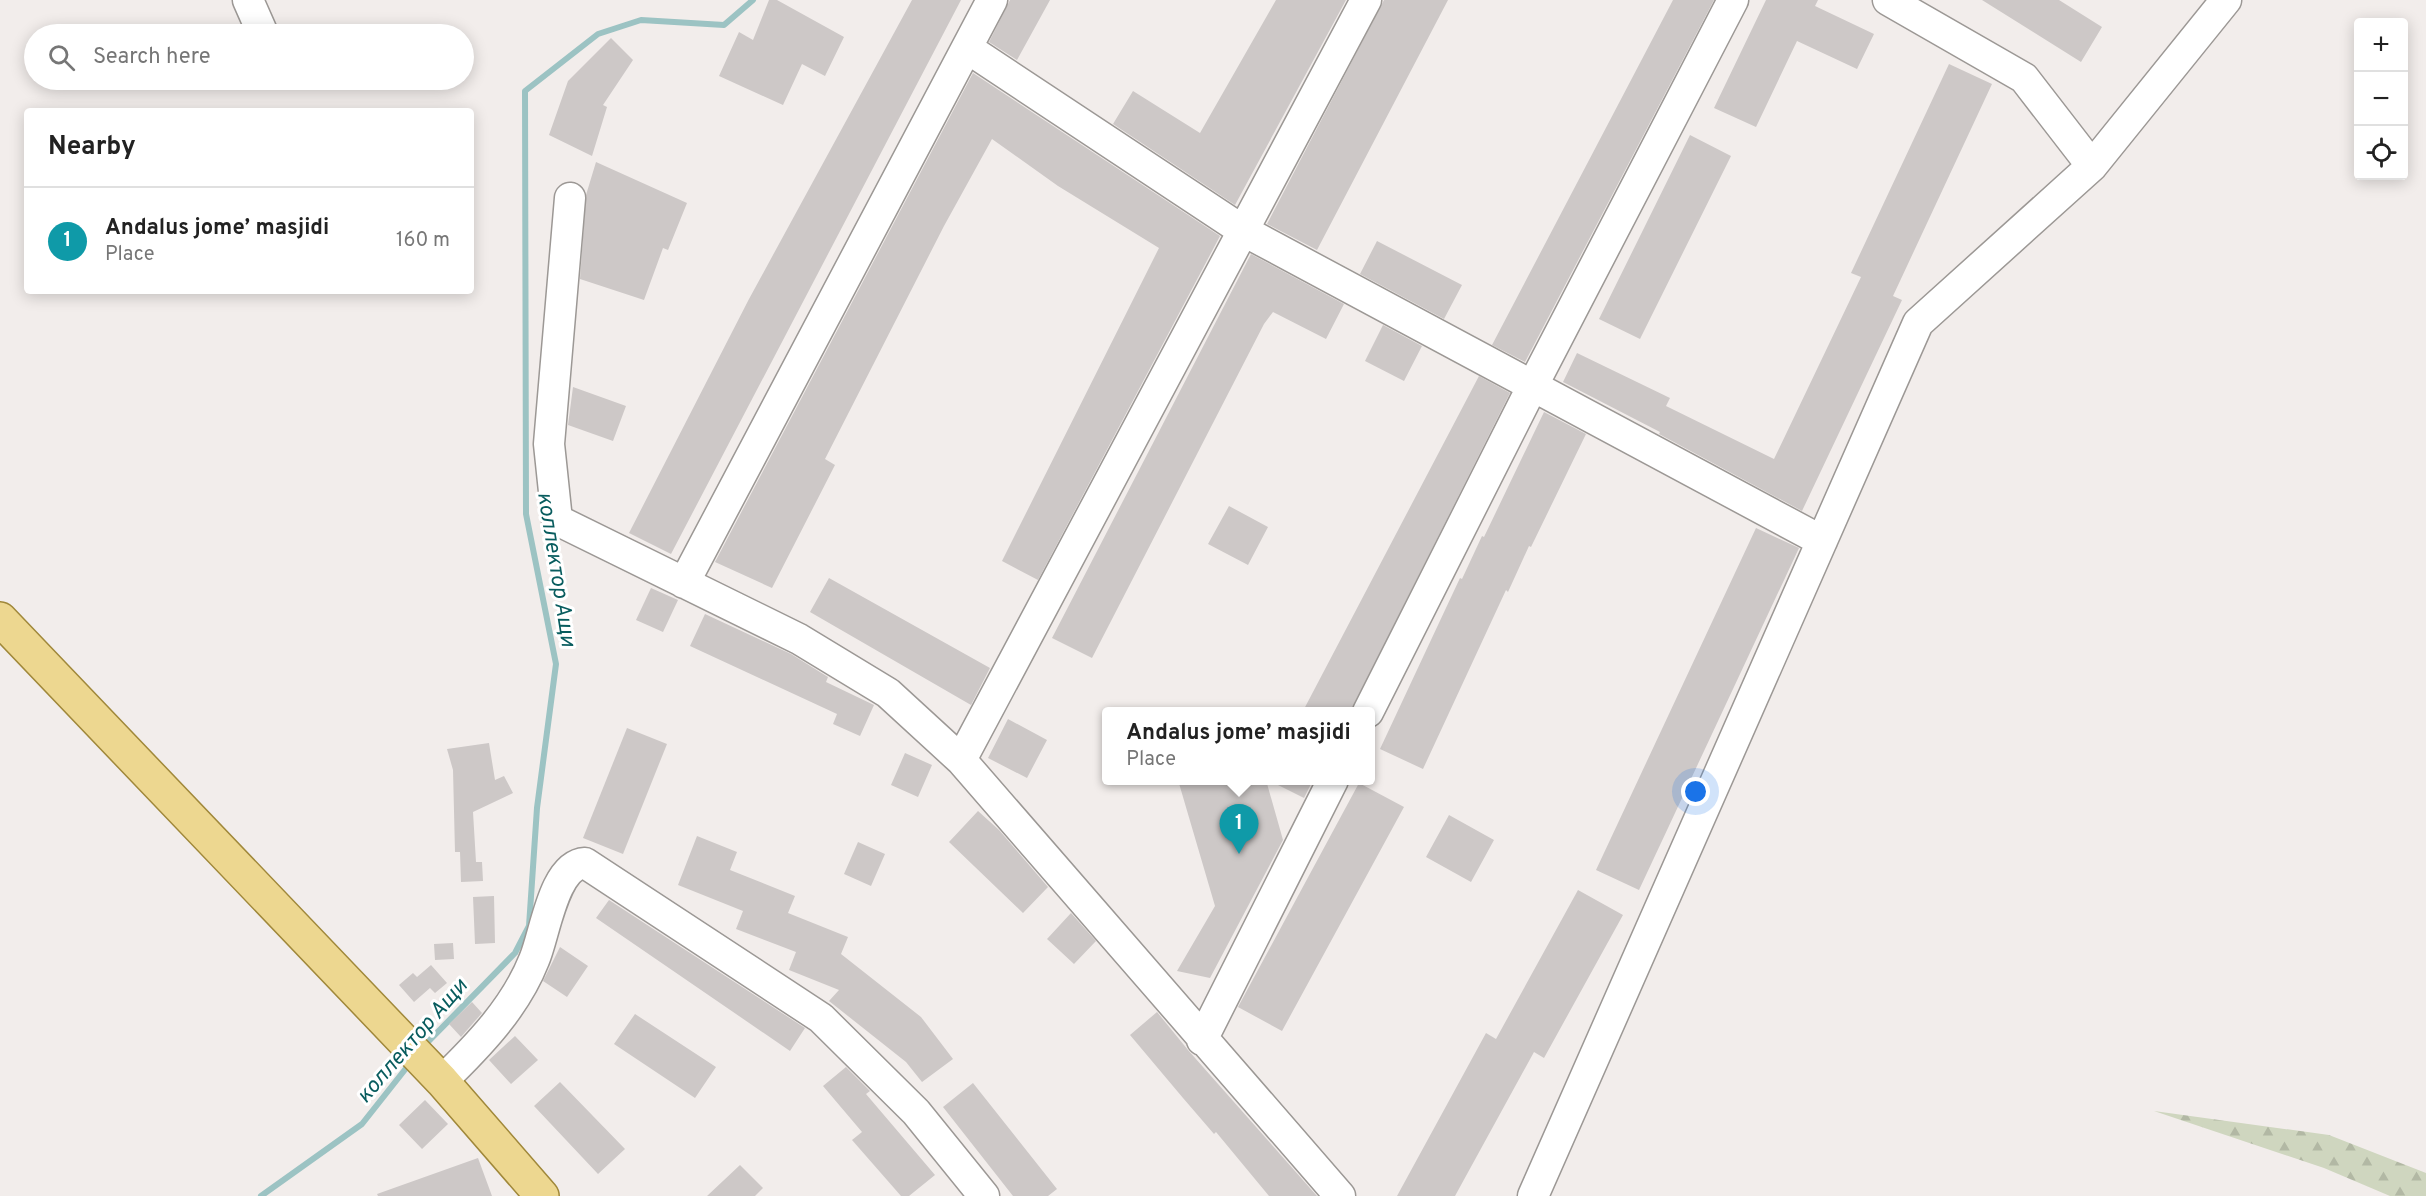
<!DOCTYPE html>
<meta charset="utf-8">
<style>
body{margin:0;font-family:Overpass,sans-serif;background:#f6f6f6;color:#222}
.controls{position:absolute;right:18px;top:18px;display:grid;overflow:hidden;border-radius:6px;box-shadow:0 3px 15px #0003}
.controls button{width:54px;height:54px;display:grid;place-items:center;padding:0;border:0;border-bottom:2px solid #e0e0e0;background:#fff;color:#222;font:30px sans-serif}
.you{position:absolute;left:1696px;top:792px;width:21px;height:21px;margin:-15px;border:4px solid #fff;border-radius:50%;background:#1a73e8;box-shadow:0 0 0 9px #1a73e833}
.badge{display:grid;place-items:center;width:39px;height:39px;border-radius:50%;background:#db2777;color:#fff;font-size:20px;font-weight:700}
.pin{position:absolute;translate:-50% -50px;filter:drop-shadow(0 2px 3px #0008)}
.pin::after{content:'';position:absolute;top:32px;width:21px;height:18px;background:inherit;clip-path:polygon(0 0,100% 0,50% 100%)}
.popup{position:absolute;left:1102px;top:707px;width:273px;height:78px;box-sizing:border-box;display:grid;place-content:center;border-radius:6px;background:#fff;filter:drop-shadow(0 2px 4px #0005);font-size:20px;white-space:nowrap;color:#767676}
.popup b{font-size:22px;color:#222}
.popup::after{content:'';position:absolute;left:50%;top:100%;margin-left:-12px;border:12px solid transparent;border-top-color:#fff}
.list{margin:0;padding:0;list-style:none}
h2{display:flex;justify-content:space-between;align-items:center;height:78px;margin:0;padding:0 24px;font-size:26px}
h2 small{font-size:20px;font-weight:400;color:#767676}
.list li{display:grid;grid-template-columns:39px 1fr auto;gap:18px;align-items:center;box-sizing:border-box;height:108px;padding:0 24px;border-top:2px solid #e0e0e0}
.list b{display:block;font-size:22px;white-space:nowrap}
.list p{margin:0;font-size:20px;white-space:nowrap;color:#767676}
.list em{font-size:20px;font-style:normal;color:#767676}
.icon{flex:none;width:33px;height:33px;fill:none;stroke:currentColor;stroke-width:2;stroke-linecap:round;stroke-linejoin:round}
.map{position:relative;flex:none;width:2426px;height:1196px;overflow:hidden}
.search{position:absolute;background:#fff;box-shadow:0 3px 15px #0003;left:24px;top:24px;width:450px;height:66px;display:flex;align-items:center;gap:15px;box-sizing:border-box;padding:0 21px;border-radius:33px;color:#767676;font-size:22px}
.panel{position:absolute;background:#fff;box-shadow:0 3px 15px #0003;left:24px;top:108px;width:450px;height:186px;border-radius:6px}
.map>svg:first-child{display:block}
.forest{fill:url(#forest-firs)}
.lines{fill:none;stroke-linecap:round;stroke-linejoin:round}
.stream{stroke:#9cc3c3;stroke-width:6}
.building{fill:#cdc8c7}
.minor-casing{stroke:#9c9895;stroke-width:33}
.major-casing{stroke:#a0883a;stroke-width:36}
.minor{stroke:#fff;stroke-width:30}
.major{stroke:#edd790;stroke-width:33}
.labels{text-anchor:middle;stroke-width:6;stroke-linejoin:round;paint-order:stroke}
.water-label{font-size:22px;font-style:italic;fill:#085c5e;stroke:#fff}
</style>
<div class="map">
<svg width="2426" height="1196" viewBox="0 0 2426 1196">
<defs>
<pattern id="forest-firs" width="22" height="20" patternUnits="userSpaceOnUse" patternTransform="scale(1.5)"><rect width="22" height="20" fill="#cfd6bf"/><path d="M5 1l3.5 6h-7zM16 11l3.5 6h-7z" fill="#b2b8a4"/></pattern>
</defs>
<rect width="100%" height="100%" fill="#f2edeb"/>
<!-- forest -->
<path class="forest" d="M 2154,1111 L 2329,1135 L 2426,1173 L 2426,1196 L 2390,1196 L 2324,1168 Z"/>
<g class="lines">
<!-- stream -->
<path class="stream" d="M 423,1047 L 515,953 L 529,926 L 537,808 L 556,664 L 526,514 L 525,91 L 598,34 L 641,20 L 724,25 L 753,0
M 261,1196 L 362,1124 L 411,1062"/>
</g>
<!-- building -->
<path class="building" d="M 769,0 L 777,0 L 844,37 L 825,76 L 802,64 L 783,105 L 719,76 L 739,32 L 753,40 Z
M 912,0 L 961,0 L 671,554 L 629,533 L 749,299 Z
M 1010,0 L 1050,0 L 1017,60 L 989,42 Z
M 1276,0 L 1346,0 L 1235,205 L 1113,124 L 1133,91 L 1200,133 Z
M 1384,0 L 1448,0 L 1317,250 L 1267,224 Z
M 1673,0 L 1714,0 L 1525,362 L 1492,345 Z
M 1766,0 L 1818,0 L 1815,6 L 1874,34 L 1857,69 L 1797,41 L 1756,127 L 1714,108 Z
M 1982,0 L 2059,0 L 2102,27 L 2081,62 Z
M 611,38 L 633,60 L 603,105 L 607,107 L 592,156 L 549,135 L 568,81 Z
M 1949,64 L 1992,84 L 1893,296 L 1902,300 L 1802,511 L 1659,434 L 1660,432 L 1563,382 L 1577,353 L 1670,398 L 1666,406 L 1774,459 L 1861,277 L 1851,273 Z
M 973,73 L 1220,236 L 1038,580 L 1002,561 L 1159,248 L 1058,186 L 992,139 L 944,226 L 825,459 L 835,465 L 772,588 L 715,562 Z
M 1690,135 L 1731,156 L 1640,339 L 1599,319 Z
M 596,162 L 687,203 L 668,250 L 663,248 L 644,300 L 580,279 L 586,195 Z
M 1377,241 L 1462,285 L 1444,319 L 1360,274 Z
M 1251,254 L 1344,304 L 1326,339 L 1273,312 L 1264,324 L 1092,658 L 1052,638 Z
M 1383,325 L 1422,346 L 1404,381 L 1365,361 Z
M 1479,376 L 1510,393 L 1351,711 L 1303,711 Z
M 573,387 L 626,406 L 613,441 L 568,425 Z
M 1544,412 L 1586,434 L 1531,547 L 1529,546 L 1508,592 L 1506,590 L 1423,769 L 1380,749 L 1460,578 L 1462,579 L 1482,536 L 1484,537 Z
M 1229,506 L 1268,527 L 1248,565 L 1208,544 Z
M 1756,528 L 1799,548 L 1639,890 L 1596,870 Z
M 829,578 L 990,668 L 971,705 L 810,612 Z
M 651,588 L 678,600 L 663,632 L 636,620 Z
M 705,614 L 791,654 L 828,677 L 826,682 L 874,705 L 860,736 L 833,724 L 837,714 L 690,646 Z
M 1008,719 L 1047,740 L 1027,778 L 988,758 Z
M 627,728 L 667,744 L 623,854 L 583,838 Z
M 489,743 L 495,780 L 504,776 L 513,793 L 473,812 L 476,862 L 482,862 L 483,881 L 461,882 L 460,852 L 455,852 L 453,770 L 447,749 Z
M 905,753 L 932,765 L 918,797 L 891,785 Z
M 1178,780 L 1266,780 L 1283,840 L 1210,978 L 1177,971 L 1215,906 Z
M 1268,780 L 1313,780 L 1304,798 Z
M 1359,783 L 1404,807 L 1282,1031 L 1238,1007 Z
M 978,811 L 999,830 L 1048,887 L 1023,913 L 949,842 Z
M 1449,815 L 1494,840 L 1471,882 L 1426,857 Z
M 697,836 L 737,852 L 730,870 L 795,896 L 788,913 L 848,937 L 841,954 L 921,1017 L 953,1059 L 922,1082 L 906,1062 L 829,1001 L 839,990 L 789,970 L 796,952 L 736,929 L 743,911 L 678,885 Z
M 858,842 L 885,854 L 871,886 L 844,874 Z
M 1578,890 L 1623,915 L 1544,1058 L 1534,1052 L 1455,1196 L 1397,1196 L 1486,1033 L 1496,1039 Z
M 494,896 L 495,943 L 475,944 L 473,897 Z
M 609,900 L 805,1028 L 790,1051 L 596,918 Z
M 1071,913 L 1096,941 L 1074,964 L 1047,939 Z
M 453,943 L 454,959 L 435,960 L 434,944 Z
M 560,947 L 588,966 L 567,997 L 543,981 Z
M 431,965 L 447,983 L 435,993 L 430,988 L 414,1002 L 399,985 L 413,973 L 417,977 Z
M 472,1002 L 482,1013 L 461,1037 L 449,1024 Z
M 1157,1012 L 1188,1050 L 1317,1196 L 1269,1196 L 1216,1132 L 1214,1134 L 1183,1098 L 1130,1035 Z
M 635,1014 L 716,1067 L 695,1098 L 614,1044 Z
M 515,1036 L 538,1060 L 511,1084 L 489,1060 Z
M 846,1067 L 870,1091 L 866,1094 L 935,1175 L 909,1196 L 901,1196 L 852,1140 L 862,1132 L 823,1086 Z
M 560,1082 L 625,1149 L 598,1174 L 534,1106 Z
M 973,1083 L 1057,1189 L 1048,1196 L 1013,1196 L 943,1107 Z
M 425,1100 L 448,1124 L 422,1149 L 399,1125 Z
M 478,1158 L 492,1196 L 378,1196 L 377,1194 Z
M 740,1165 L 763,1188 L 755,1196 L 707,1196 Z"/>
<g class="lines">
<!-- minor casing -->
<g class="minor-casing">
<path id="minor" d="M 248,0 L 263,34
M 1888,0 L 2024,78 L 2092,166
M 967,48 L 1242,230 L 1822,541
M 570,198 L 549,444 L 557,520 L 799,639 L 888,693 L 961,760 L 1340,1196
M 684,583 L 992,0
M 1368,712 L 1533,385 L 1733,0
M 961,760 L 1366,0
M 1202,1040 L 1333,780
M 442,1081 C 478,1046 515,1008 534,960 C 545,935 553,865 585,863 L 821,1018 L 916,1112 L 984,1196
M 1533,1196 L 1918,323 L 2092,166 L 2226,0"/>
</g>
<!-- major casing -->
<g class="major-casing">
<path id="major" d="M 0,619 L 442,1081 L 542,1196"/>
</g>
<!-- minor -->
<use href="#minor" class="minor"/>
<!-- major -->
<use href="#major" class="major"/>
</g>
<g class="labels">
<!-- water labels -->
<g class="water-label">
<text transform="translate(558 569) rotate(81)" y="8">коллектор Ащи</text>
<text transform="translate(411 1040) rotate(-49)" y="8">коллектор Ащи</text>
</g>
</g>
</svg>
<div class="controls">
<button>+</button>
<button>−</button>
<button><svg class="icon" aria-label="locate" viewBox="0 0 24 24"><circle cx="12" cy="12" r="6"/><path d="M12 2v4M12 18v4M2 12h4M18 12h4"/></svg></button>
</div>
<div class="you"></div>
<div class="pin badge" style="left:1239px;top:854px;background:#0f9aa8">1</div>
<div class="popup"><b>Andalus jome’ masjidi</b>Place</div>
<div class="search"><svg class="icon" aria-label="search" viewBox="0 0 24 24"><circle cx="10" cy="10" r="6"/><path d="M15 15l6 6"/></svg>Search here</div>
<section class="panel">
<h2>Nearby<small></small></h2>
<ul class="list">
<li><span class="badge" style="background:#0f9aa8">1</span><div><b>Andalus jome’ masjidi</b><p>Place</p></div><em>160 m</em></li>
</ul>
</section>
</div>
